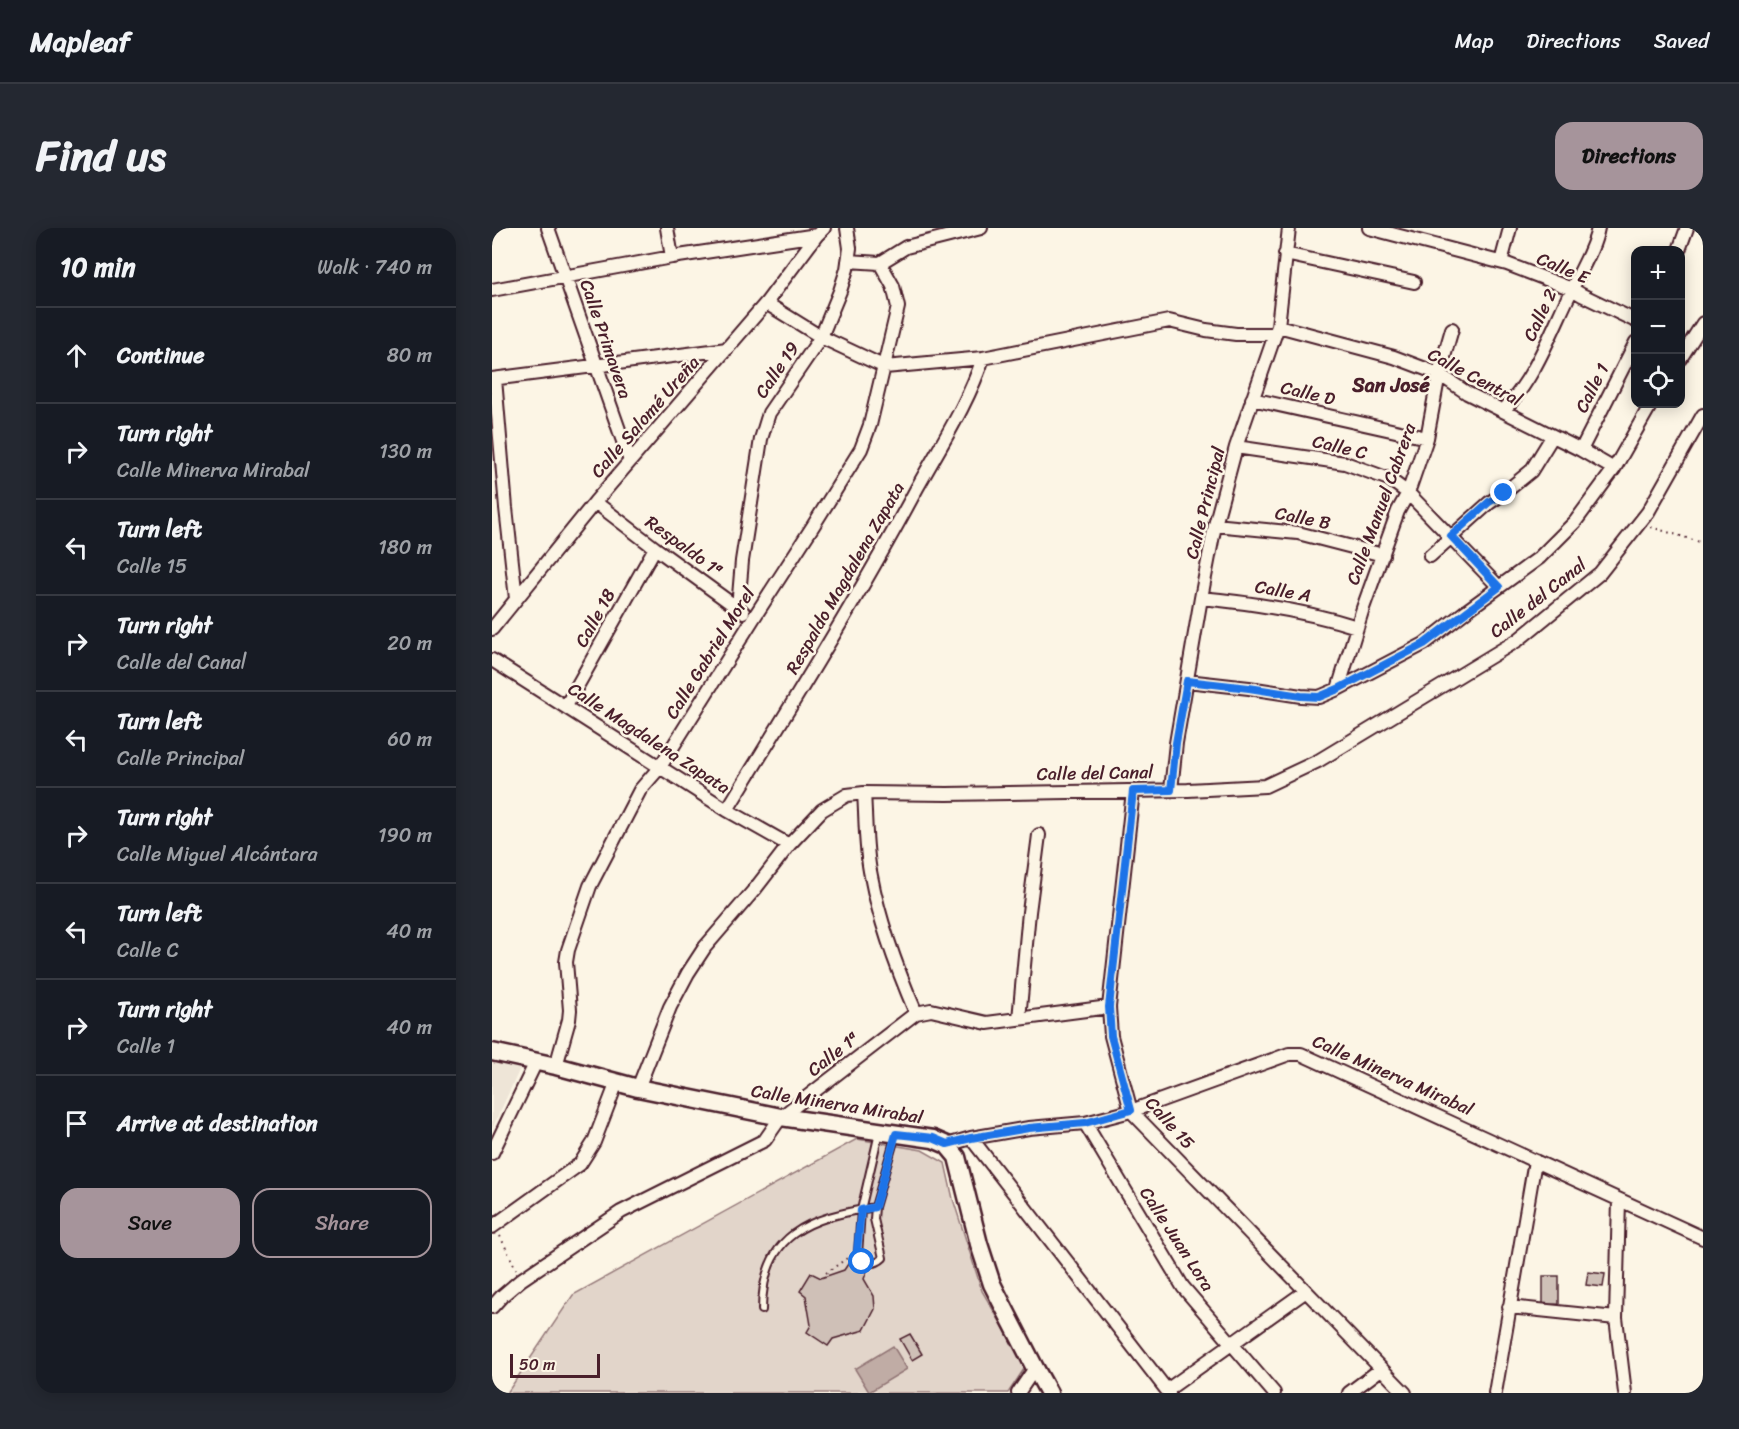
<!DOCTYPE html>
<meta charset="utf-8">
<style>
body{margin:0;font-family:Sriracha,sans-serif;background:#242831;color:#f1f3f6}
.controls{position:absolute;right:18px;top:18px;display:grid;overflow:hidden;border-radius:12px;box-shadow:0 3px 15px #0003}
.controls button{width:54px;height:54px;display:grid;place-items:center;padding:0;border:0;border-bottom:2px solid #363941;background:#171b24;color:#f1f3f6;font:30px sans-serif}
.scale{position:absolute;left:18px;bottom:15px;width:90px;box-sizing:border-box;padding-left:6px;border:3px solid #4a1f2b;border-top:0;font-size:16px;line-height:21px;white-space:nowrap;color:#4a1f2b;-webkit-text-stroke:4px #fcf5e5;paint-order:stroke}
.stop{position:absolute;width:18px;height:18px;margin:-14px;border:4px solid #1a73e8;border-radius:50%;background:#fff}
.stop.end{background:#1a73e8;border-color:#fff;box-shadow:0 2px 6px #0008}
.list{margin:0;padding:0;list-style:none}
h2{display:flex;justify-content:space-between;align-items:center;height:78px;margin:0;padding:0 24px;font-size:26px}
h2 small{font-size:20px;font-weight:400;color:#9ea1a6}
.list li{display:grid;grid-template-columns:39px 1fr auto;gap:18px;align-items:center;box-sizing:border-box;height:96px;padding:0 24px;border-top:2px solid #363941}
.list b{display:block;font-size:22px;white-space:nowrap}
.list p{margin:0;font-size:20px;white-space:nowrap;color:#9ea1a6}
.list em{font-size:20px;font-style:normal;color:#9ea1a6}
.actions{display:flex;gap:12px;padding:18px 24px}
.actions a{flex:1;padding:14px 0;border:2px solid #a6949b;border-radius:18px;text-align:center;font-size:21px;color:#a6949b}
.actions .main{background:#a6949b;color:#111}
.icon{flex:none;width:33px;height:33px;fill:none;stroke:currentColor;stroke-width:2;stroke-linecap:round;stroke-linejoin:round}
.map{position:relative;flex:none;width:1211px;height:1165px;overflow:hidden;border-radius:18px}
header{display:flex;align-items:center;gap:36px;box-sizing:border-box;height:84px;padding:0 30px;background:#171b24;border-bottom:2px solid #363941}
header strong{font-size:28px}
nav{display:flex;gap:33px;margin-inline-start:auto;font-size:21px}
.intro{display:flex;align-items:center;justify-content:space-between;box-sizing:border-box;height:144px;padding:0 36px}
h1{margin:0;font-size:42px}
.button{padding:15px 27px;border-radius:18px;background:#a6949b;color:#111;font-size:21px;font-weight:700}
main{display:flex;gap:36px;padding:0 36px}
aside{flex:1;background:#171b24;border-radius:18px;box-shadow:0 3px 15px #0003}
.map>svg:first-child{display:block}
.built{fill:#eee5d7}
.green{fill:#e2d5ca;stroke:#967a7a;stroke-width:1.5}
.water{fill:#c0aca5;stroke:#917474;stroke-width:1.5}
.building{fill:#cfc0b7;stroke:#4a1f2b;stroke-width:1.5}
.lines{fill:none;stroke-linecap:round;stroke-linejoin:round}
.lane-casing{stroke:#4a1f2b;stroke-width:10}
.street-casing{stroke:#4a1f2b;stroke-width:16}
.secondary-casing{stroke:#4a1f2b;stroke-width:21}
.path{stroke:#4a1f2b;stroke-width:2;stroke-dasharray:1.5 4.5;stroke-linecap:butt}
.lane{stroke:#fcf5e5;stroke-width:6}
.street{stroke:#fcf5e5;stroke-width:12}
.secondary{stroke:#fcf5e5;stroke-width:16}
.route{stroke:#1a73e8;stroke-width:8}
.labels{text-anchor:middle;stroke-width:5;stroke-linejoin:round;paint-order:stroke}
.street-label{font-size:18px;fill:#4a1f2b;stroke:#fcf5e5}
.neighbourhood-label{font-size:20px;font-weight:bold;fill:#4a1f2b;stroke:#fcf5e5}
</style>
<header>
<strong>Mapleaf</strong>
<nav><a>Map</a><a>Directions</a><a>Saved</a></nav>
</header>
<div class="intro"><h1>Find us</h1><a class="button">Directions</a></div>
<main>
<aside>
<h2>10 min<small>Walk · 740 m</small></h2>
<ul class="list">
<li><svg class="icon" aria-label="ahead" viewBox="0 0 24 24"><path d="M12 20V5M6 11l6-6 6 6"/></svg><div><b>Continue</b></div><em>80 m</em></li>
<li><svg class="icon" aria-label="right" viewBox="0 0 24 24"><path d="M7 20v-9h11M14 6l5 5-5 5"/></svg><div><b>Turn right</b><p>Calle Minerva Mirabal</p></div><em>130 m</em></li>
<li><svg class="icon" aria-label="left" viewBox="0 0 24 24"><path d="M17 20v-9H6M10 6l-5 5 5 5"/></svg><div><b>Turn left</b><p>Calle 15</p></div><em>180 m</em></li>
<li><svg class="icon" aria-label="right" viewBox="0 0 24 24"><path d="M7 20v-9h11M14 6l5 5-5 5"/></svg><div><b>Turn right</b><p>Calle del Canal</p></div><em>20 m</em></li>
<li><svg class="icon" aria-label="left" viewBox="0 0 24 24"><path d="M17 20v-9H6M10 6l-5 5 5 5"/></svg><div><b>Turn left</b><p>Calle Principal</p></div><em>60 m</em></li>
<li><svg class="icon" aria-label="right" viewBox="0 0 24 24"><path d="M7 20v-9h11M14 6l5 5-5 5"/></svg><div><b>Turn right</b><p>Calle Miguel Alcántara</p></div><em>190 m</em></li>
<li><svg class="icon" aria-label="left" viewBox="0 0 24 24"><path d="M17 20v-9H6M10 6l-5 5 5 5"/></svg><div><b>Turn left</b><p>Calle C</p></div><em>40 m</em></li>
<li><svg class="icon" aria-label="right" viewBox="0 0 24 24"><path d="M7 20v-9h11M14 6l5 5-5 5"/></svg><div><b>Turn right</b><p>Calle 1</p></div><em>40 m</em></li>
<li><svg class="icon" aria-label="arrive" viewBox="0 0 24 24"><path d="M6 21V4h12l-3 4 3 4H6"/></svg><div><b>Arrive at destination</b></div></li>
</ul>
<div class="actions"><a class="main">Save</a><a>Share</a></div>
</aside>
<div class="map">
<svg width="1211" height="1165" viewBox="0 0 1211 1165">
<rect width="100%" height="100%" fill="#fcf5e5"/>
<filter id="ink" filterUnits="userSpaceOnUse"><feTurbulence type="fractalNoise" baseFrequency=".0167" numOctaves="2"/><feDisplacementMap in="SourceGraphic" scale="12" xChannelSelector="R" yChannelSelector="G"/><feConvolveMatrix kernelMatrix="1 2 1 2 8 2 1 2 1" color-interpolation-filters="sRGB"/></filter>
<g filter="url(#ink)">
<!-- built -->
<path class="built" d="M 0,829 L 30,836 L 0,901 Z"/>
<!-- green -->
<path class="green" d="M 365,911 L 430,922 L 453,935 L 461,971 L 490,1063 L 534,1138 L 516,1165 L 15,1165 L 81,1067 Z"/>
<!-- water -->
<path class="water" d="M 401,1118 L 415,1141 L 377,1164 L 363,1141 Z"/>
<!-- building -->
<path class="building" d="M 358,1033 L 375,1043 L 372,1051 L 382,1068 L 383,1081 L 372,1102 L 341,1111 L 336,1118 L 315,1104 L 319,1097 L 314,1068 L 308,1063 L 319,1045 L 329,1050 L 352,1042 Z
M 1096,1044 L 1113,1046 L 1111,1059 L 1094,1057 Z
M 1051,1048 L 1067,1048 L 1067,1076 L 1051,1077 Z
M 418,1106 L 430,1126 L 420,1132 L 408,1111 Z"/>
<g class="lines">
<!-- lane casing -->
<g class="lane-casing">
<path id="lane" d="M 387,905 L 369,982 L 366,1027 C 370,1038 384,1037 391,1030 L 382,991 L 383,979 L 404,906
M 270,1082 C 270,1005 317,990 383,979"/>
</g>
<!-- street casing -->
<g class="street-casing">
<path id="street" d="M 56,0 L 138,233
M 175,0 L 180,29
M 877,0 L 1015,36 L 1080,61 L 1090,67 L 1144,93
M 1187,22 L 1195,0
M 793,26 L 922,54
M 356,33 L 388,35 L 414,19 L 489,0
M 1009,34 L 1018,0
M 0,62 L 180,29 L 325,7
M 274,75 L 329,109 L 393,139 L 491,130 L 677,93 L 714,102 L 744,106 L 783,106
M 786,98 L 902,129 L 947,146 L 975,165 L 1089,222 L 1122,241
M 1188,131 L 1211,95
M 0,151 L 235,121
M 3,151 L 14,280 L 24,371
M 760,171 L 935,210
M 1011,183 C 1044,149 1060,101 1081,59 C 1090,39 1102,21 1106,0
M 744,219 L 853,235 L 897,251 L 916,265 L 1007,359
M 1089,222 L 1144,114
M 103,274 L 163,320 L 251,384
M 723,297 L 806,305 L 891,327
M 938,328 L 997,275 L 1012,265 L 1039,243 L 1060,209
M 709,370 C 762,375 814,383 865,399
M 246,380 L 250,333 L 269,211 L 277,185 L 329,109 L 348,63 L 355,41 L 358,20 L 355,0
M 0,401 L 103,274 L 274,75 L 325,7 L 332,0
M 0,432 L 235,582 L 297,617
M 695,453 L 757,460 L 809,468 L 827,469 L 846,461 L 932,416 L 974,383 L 1047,330 L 1083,294 L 1122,241 L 1159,176
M 846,461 L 871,380 L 906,283 L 916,265 L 935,210 L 947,146 L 960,101
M 74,478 L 163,320
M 679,562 L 684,515 L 709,370 L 723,297 L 744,219 L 786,98 L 797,0
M 641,563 L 617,779 L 619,808 L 639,883 L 913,1165
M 372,565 C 374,593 373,621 379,648 C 388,696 405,741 424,785
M 235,582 C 300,476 366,370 425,260 C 448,218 476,176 491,130
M 527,791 L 537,684 L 547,607
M 64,838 L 77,792 L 78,782 L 74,734 L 76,722 L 98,658 L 148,562 L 168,539 L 261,391 L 321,298 L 369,221 L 378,197 L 406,79 L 401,58 L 388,35
M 146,860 L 178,779 L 196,745 L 213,719 L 263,661 L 297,617 L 330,582 L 355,567 L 372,565 L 455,566 L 696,562 L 773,558 L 826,533 L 1026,412 L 1108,345 L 1156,284 L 1211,187
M 593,895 L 691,1059 L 782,1165
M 479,910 L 677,1165
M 455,917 L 479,910 L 537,900 L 593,895 L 639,883 L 797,826 L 809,826 L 1211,1010
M 0,925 L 44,834
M 1127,972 L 1124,1090 L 1133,1165
M 0,999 L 88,936 L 102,914 L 125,854
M 0,1079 L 10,1068 L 30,1051 L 129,984 L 273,912 L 289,889 L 424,785 L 439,782 L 495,795 L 617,779
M 1017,1079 L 1124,1090
M 675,1162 L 814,1063
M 526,1165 L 543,1140
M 857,1165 L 889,1141
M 1003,1165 L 1043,933"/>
</g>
<!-- secondary casing -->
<g class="secondary-casing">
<path id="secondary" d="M 0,824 L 64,838 L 146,860 L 289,889 L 441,911 L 455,917 L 465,929 L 487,1016 L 500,1056 L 543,1140 L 557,1165"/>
</g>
<!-- path -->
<path class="path" d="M 1159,299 L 1211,315
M 8,1008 L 24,1041
M 334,1045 L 358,1028"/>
<!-- lane -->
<use href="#lane" class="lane"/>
<!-- street -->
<use href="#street" class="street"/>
<!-- secondary -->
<use href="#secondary" class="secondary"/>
</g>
</g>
<g class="lines" filter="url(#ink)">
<!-- route -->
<path class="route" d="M 370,1034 L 366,1028 L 365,1023 L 369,982 L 383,979 L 404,906 L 441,910 L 455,916 L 479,910 L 537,900 L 593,895 L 639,882 L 619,808 L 617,779 L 641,563 L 679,562 L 684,515 L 695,453 L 757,460 L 809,468 L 827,469 L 846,461 L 932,416 L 1007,359 L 959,308 L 997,274 L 1012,265"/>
</g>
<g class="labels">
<!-- street labels -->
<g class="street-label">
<text transform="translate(1071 40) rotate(23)" y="6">Calle E</text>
<text transform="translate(1048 87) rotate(-65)" y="6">Calle 2</text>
<text transform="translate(114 111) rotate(71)" y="6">Calle Primavera</text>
<text transform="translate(285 142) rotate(-56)" y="6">Calle 19</text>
<text transform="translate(983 149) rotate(28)" y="6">Calle Central</text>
<text transform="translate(1100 160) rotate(-63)" y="6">Calle 1</text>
<text transform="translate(816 165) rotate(13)" y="6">Calle D</text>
<text transform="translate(153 189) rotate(-49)" y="6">Calle Salomé Ureña</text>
<text transform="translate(848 219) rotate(13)" y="6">Calle C</text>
<text transform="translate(713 275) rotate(-76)" y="6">Calle Principal</text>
<text transform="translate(889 276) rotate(-70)" y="6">Calle Manuel Cabrera</text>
<text transform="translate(811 290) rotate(11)" y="6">Calle B</text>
<text transform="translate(192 318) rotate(36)" y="6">Respaldo 1ª</text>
<text transform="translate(353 350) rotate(-60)" y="6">Respaldo Magdalena Zapata</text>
<text transform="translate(791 363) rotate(10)" y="6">Calle A</text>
<text transform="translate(1046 370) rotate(-38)" y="6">Calle del Canal</text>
<text transform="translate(103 390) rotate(-61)" y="6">Calle 18</text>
<text transform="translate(218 425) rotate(-58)" y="6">Calle Gabriel Morel</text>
<text transform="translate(157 510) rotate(33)" y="6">Calle Magdalena Zapata</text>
<text transform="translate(603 545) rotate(-1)" y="6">Calle del Canal</text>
<text transform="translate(341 826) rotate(-38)" y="6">Calle 1ª</text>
<text transform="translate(901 847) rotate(24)" y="6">Calle Minerva Mirabal</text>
<text transform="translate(345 876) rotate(9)" y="6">Calle Minerva Mirabal</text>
<text transform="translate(678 895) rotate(48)" y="6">Calle 15</text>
<text transform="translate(685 1011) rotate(57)" y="6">Calle Juan Lora</text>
</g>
<!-- neighbourhood labels -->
<g class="neighbourhood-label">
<text x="899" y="164">San José</text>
</g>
</g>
</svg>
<div class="controls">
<button>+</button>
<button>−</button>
<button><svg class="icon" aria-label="locate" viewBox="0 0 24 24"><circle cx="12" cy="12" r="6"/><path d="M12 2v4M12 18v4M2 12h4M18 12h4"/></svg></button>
</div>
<div class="scale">50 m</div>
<div class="stop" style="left:370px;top:1034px"></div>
<div class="stop end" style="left:1012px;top:265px"></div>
</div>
</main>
